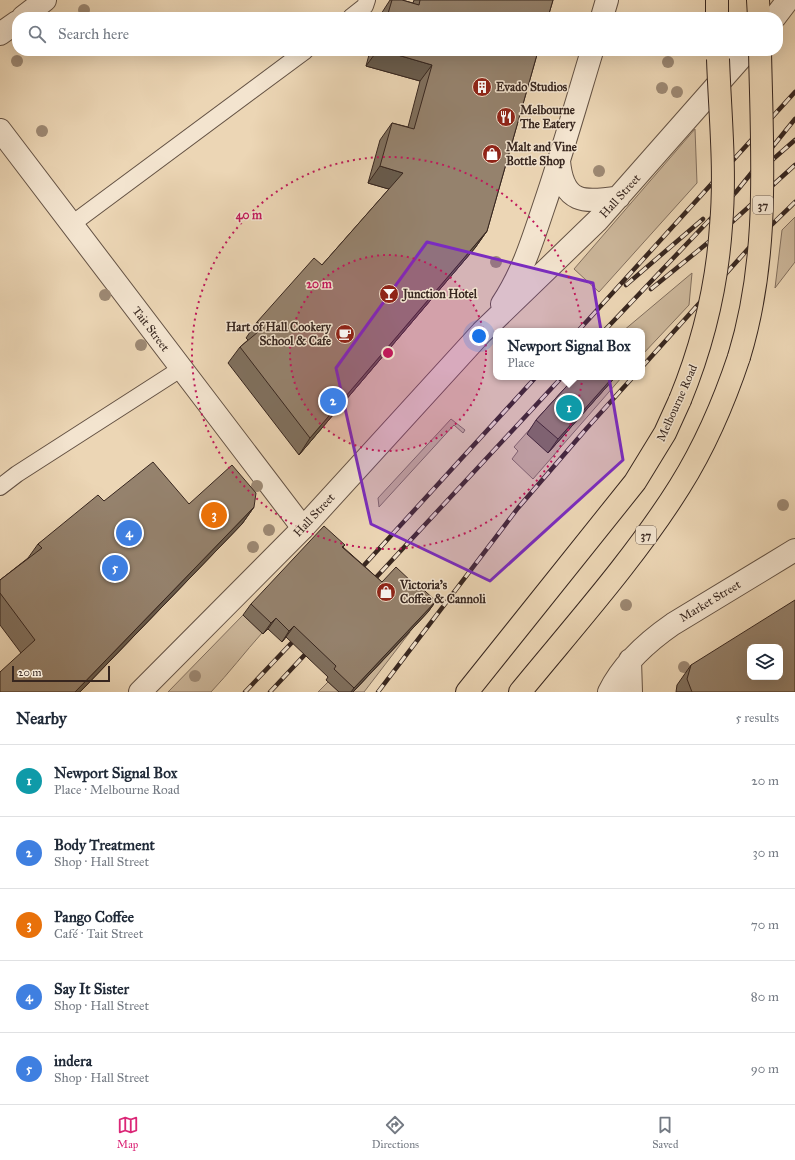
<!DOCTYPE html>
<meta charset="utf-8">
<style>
body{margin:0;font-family:"IM FELL Great Primer",serif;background:#f2f2f3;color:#1f2937}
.controls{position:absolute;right:12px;bottom:12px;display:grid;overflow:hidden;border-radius:8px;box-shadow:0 4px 16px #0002}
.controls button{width:36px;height:36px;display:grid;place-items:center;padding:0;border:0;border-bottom:1px solid #e0e1e3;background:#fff;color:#1f2937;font:20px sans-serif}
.scale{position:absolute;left:12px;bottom:10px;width:98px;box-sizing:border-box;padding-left:4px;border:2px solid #37261f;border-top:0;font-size:11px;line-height:14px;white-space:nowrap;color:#37261f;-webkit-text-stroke:3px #f3e4cf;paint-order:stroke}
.you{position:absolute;left:479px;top:336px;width:14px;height:14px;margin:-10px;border:3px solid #fff;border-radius:50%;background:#1a73e8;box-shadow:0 0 0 6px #1a73e833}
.badge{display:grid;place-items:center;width:26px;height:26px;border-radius:50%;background:#db2777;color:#fff;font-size:13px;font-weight:700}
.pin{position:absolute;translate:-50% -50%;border:2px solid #fff;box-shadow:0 1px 4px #0006}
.popup{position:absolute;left:493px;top:328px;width:152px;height:52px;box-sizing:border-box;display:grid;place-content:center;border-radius:8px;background:#fff;filter:drop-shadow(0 1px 3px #0005);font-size:13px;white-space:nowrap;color:#747a83}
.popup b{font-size:15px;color:#1f2937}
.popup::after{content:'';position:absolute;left:50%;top:100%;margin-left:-8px;border:8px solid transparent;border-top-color:#fff}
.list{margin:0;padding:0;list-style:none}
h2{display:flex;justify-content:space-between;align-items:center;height:52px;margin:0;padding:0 16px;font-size:17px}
h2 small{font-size:13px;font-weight:400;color:#747a83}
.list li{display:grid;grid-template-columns:26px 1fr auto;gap:12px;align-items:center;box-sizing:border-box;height:72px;padding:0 16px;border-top:1px solid #e0e1e3}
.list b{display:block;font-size:15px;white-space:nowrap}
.list p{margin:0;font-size:13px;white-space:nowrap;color:#747a83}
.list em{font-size:13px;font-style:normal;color:#747a83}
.icon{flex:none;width:22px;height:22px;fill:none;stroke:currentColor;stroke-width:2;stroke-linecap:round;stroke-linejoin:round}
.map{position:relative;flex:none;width:795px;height:692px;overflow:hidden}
.search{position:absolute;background:#fff;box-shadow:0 4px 16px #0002;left:12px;right:12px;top:12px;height:44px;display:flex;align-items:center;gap:10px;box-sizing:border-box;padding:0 14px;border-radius:16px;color:#747a83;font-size:15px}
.sheet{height:412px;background:#fff}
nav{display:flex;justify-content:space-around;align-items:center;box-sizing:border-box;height:56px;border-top:1px solid #e0e1e3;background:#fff;font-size:11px;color:#747a83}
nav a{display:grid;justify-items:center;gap:2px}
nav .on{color:#db2777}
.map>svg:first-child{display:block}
.green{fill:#cdb89c;stroke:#826f5e}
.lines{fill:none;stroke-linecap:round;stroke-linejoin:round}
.service-casing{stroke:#645244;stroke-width:18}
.minor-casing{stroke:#645244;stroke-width:24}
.tertiary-casing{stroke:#645244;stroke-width:24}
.primary-casing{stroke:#37261f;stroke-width:24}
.service{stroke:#f3e4cf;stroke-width:16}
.minor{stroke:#f3e4cf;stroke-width:22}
.tertiary{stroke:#f3e4cf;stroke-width:22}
.primary{stroke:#ecd6b5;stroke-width:22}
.rail-casing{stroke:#37261f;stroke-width:4.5}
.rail{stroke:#f3e4cf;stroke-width:3;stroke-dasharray:9;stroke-linecap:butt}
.primary-bridge-casing{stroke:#37261f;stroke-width:24;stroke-linecap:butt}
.primary-bridge{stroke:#ecd6b5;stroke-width:22}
.tree{fill:#9d8974}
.wall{fill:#80705e;stroke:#37261f}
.shaded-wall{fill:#685b4c;stroke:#37261f}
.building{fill:#95826d;stroke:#37261f;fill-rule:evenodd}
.marked{fill:#7b2cbf;fill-opacity:0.2;stroke:#7b2cbf;stroke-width:3;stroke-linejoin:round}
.ring{fill:none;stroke:#c2185b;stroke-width:2;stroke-dasharray:2 4}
.labels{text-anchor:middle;stroke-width:3;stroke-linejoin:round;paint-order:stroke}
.shield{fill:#f3e4cf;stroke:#6f5f54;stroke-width:1}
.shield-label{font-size:11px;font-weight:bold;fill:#37261f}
.poi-label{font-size:12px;font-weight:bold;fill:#37261f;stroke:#f3e4cf;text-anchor:start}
.street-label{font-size:12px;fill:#37261f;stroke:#f3e4cf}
.centre{fill:#c2185b;stroke:#f3e4cf;stroke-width:2}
.ring-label{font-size:12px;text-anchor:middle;font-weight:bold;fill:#c2185b;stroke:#f3e4cf;stroke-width:3;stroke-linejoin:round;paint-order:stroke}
</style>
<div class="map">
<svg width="795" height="692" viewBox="0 0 795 692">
<rect width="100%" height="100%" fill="#ecd6b5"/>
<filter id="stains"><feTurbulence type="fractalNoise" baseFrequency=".005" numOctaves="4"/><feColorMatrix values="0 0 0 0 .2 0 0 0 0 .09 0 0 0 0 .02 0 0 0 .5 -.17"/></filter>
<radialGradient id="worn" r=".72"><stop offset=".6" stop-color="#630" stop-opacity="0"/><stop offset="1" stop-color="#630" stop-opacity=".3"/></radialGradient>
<!-- green -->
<path class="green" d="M 695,129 L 697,183 L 599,292 L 574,269 Z
M 795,217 L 795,262 L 775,288 L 782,230 Z
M 692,273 L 689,305 L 642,355 L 642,331 L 623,331 Z
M 576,377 L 622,377 L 533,479 L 512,459 L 518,451 L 514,447 Z
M 451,419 L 465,430 L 463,433 L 454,425 L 379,507 L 378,498 Z
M 243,615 L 262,633 C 245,652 229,673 211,692 L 168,692 Z
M 410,632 L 364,692 L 353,692 Z
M 328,682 L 339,692 L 318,692 Z"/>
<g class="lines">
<!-- service casing -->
<g class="service-casing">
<path id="service" d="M 351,17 L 365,6 L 367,0
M 72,224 L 305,51
M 0,487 L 17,474 L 182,368"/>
</g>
<!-- minor casing -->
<g class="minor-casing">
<path id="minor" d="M 23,17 L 45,0
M 0,34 L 17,22
M 0,130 L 303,528
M 630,660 L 631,692
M 609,692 C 623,663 647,642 673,624 L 795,550"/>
</g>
<!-- tertiary casing -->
<g class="tertiary-casing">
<path id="tertiary" d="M 602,17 L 607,0
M 775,17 L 788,0
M 559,161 C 563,204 584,203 619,197
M 502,304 C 522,274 532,242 543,209 C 561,157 576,104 592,51
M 140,692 L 303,528 L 482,332 L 598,220 L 747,51"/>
</g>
<!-- primary casing -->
<g class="primary-casing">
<path id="primary" d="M 717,0 L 717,17
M 758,0 L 759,17
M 467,692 L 635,482 L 665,433 L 680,400
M 520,692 C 574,626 635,558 680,486 C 705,446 724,402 739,357"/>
</g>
<!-- service -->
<use href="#service" class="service"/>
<!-- minor -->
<use href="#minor" class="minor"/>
<!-- tertiary -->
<use href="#tertiary" class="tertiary"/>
<!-- primary -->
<use href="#primary" class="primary"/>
<!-- rail casing -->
<g class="rail-casing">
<path id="rail" d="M 754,176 L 795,140
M 626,285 L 703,219
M 651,289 L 721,232 L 795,165
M 578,331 L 795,92
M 604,331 L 736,192 L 795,119
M 642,367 L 757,239 L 795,202
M 356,574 L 536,377
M 369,585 L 562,377
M 245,692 L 300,634
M 270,692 L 312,647
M 378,692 L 518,508 L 587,428 L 633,377"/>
</g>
<!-- rail -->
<use href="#rail" class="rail"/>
<!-- primary-bridge casing -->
<g class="primary-bridge-casing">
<path id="primary-bridge" d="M 739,357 C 770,256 762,155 760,51
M 680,400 C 703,344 717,286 721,226 C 726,171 720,115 718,59"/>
</g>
<!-- primary-bridge -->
<use href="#primary-bridge" class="primary-bridge"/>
</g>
<!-- trees -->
<g class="tree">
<circle cx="84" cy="10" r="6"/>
<circle cx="17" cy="61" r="6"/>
<circle cx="668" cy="62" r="6"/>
<circle cx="662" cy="88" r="6"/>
<circle cx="677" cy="92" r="6"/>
<circle cx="42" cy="131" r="6"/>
<circle cx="599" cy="171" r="6"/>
<circle cx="496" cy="262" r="6"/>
<circle cx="105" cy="295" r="6"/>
<circle cx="141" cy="345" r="6"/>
<circle cx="257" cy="486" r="6"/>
<circle cx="783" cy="505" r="6"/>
<circle cx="269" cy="530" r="6"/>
<circle cx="253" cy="547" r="6"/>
<circle cx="626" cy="605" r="6"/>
<circle cx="684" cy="667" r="6"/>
<circle cx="195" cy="676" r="6"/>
</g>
<!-- wall -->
<path class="wall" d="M 390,0 L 402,0 L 413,3 L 414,0 L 553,0 L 548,17 L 380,17 L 381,14 Z
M 370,51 L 538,51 L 487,231 L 475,248 L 299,455 L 228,363 L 240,347 L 248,340 L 246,338 L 257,322 L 322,265 L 389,189 L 368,183 L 380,140 L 392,123 L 408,127 L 420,81 L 366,66 Z
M 575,377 L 615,377 L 611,382 L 548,453 L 527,434 L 536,420 Z
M 104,501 L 189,504 L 254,507 L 242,524 L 80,692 L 0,692 L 21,653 L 0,625 L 0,580 L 28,558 L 38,544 Z
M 345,545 L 343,547 L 382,582 L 414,584 L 436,601 L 428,612 L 353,692 L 339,692 L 326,680 L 328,677 L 286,637 L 282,642 L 268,629 L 263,634 L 243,615 L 251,604 Z
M 691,665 L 795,692 L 676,692 L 677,685 Z"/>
<!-- shaded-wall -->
<path class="shaded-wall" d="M 377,51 L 384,51 L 432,65 L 420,81 L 366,66 Z
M 380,166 L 403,173 L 392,190 L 368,183 Z
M 487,231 L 475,248 L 299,455 L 310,438 Z
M 613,377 L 615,377 L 611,382 L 548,453 L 558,439 Z
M 254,507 L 242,524 L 80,692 L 75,692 Z
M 436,601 L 428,612 L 353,692 L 351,692 L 354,688 Z
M 276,618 L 268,629 L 263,634 L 271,623 Z
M 294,626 L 286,637 L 282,642 L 289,631 Z"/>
<!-- building -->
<path class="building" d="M 392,0 L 402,0 L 419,5 L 420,0 L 553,0 L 548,17 L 387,17 Z
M 384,51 L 538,51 L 487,231 L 310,438 L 240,347 L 264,327 L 257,322 L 314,258 L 322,265 L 403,173 L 380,166 L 392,123 L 414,129 L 432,65 Z
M 575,377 L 613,377 L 558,439 L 536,420 Z
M 153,462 L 189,504 L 232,465 L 256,493 L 254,507 L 75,692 L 0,692 L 0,672 L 35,640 L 0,593 L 0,580 L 42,548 L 38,544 L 98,495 L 104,501 Z
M 324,526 L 345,545 L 342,547 L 382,582 L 396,567 L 414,584 L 416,583 L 436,601 L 354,688 L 334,669 L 336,666 L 294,626 L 289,631 L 276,618 L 271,623 L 251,604 Z
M 795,600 L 795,692 L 692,692 L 687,679 L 691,665 ZM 750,647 L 780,647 L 780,677 L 750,677 Z"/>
<!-- marked area -->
<path class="marked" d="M 427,242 L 593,283 L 623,460 L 490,581 L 371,524 L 336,368 Z"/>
<!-- distance rings -->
<circle cx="388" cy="353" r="98" fill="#c2185b" fill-opacity=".12"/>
<g class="ring">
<circle cx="388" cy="353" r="98"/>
<circle cx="388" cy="353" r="196"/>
</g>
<!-- icons -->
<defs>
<g id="building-disc" transform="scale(1)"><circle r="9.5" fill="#8f2418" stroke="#f3e4cf"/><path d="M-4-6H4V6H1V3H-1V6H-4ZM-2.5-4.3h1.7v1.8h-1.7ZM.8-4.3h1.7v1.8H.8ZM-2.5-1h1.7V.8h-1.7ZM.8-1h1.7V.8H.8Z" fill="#fff"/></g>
<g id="restaurant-disc" transform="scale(1)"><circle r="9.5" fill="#8f2418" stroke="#f3e4cf"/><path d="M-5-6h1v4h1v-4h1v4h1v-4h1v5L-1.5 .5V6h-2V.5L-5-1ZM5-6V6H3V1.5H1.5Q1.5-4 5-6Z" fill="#fff"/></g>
<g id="shop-disc" transform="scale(1)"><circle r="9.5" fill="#8f2418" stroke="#f3e4cf"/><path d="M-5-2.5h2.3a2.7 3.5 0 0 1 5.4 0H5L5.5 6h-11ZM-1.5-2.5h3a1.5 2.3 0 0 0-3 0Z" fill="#fff"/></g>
<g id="bar-disc" transform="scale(1)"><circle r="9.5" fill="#8f2418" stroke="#f3e4cf"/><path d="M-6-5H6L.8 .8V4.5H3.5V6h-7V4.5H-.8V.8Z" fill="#fff"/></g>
<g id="cafe-disc" transform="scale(1)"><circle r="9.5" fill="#8f2418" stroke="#f3e4cf"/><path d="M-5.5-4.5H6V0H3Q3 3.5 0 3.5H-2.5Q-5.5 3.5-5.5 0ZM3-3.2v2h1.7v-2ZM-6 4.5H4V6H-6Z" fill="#fff"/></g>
</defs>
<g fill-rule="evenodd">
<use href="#building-disc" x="482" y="87"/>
<use href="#restaurant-disc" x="506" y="117"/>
<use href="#shop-disc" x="492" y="154"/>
<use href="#bar-disc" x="389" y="294"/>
<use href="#cafe-disc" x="345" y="334"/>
<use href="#shop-disc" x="386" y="592"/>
</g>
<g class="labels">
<!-- shield labels -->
<g class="shield">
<rect x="753" y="196" width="20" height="18" rx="3"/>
<rect x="636" y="526" width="20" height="18" rx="3"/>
</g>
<g class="shield-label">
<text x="763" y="209">37</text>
<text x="646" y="539">37</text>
</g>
<!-- poi labels -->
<g class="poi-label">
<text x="496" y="91">Evado Studios</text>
<text x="520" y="114">Melbourne<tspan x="520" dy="14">The Eatery</tspan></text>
<text x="506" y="151">Malt and Vine<tspan x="506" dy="14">Bottle Shop</tspan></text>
<text x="403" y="298">Junction Hotel</text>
<text x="331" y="331" text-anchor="end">Hart of Hall Cookery<tspan x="331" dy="14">School &amp; Cafe</tspan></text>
<text x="400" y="589">Victoria's<tspan x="400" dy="14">Coffee &amp; Cannoli</tspan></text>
</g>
<!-- street labels -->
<g class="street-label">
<text transform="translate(620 196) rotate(-48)" y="4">Hall Street</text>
<text transform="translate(151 329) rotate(53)" y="4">Tait Street</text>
<text transform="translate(677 403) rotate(-66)" y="4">Melbourne Road</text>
<text transform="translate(314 515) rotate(-47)" y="4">Hall Street</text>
<text transform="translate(710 601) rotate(-31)" y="4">Market Street</text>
</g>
</g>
<circle cx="388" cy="353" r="6" class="centre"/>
<g class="ring-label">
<text x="249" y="219">40 m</text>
<text x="319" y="288">20 m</text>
</g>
<rect width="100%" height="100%" filter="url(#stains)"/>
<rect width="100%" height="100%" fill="url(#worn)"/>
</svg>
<div class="controls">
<button><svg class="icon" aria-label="layers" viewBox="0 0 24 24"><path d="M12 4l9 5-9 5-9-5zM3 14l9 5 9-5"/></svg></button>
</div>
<div class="scale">20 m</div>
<div class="you"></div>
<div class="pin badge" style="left:569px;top:408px;background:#0f9aa8">1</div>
<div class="popup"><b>Newport Signal Box</b>Place</div>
<div class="pin badge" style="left:333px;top:401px;background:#3f7fe0">2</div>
<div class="pin badge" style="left:214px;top:515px;background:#e8710a">3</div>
<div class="pin badge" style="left:129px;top:533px;background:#3f7fe0">4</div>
<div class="pin badge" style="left:115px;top:568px;background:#3f7fe0">5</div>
<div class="search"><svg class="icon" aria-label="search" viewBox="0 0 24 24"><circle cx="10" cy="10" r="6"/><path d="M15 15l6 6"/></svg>Search here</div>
</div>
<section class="sheet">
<h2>Nearby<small>5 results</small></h2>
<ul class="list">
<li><span class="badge" style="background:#0f9aa8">1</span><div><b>Newport Signal Box</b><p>Place · Melbourne Road</p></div><em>20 m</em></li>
<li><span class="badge" style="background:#3f7fe0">2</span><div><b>Body Treatment</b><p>Shop · Hall Street</p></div><em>30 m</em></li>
<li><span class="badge" style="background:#e8710a">3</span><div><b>Pango Coffee</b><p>Café · Tait Street</p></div><em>70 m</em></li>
<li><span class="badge" style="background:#3f7fe0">4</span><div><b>Say It Sister</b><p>Shop · Hall Street</p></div><em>80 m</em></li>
<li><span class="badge" style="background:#3f7fe0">5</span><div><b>indera</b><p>Shop · Hall Street</p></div><em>90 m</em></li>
</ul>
</section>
<nav>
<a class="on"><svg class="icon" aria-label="map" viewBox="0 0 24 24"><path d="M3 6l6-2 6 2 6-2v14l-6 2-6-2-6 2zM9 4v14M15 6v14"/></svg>Map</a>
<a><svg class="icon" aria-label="directions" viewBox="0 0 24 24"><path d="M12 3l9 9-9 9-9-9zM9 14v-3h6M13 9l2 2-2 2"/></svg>Directions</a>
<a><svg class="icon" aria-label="saved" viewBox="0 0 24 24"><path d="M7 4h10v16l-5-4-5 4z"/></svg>Saved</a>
</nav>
